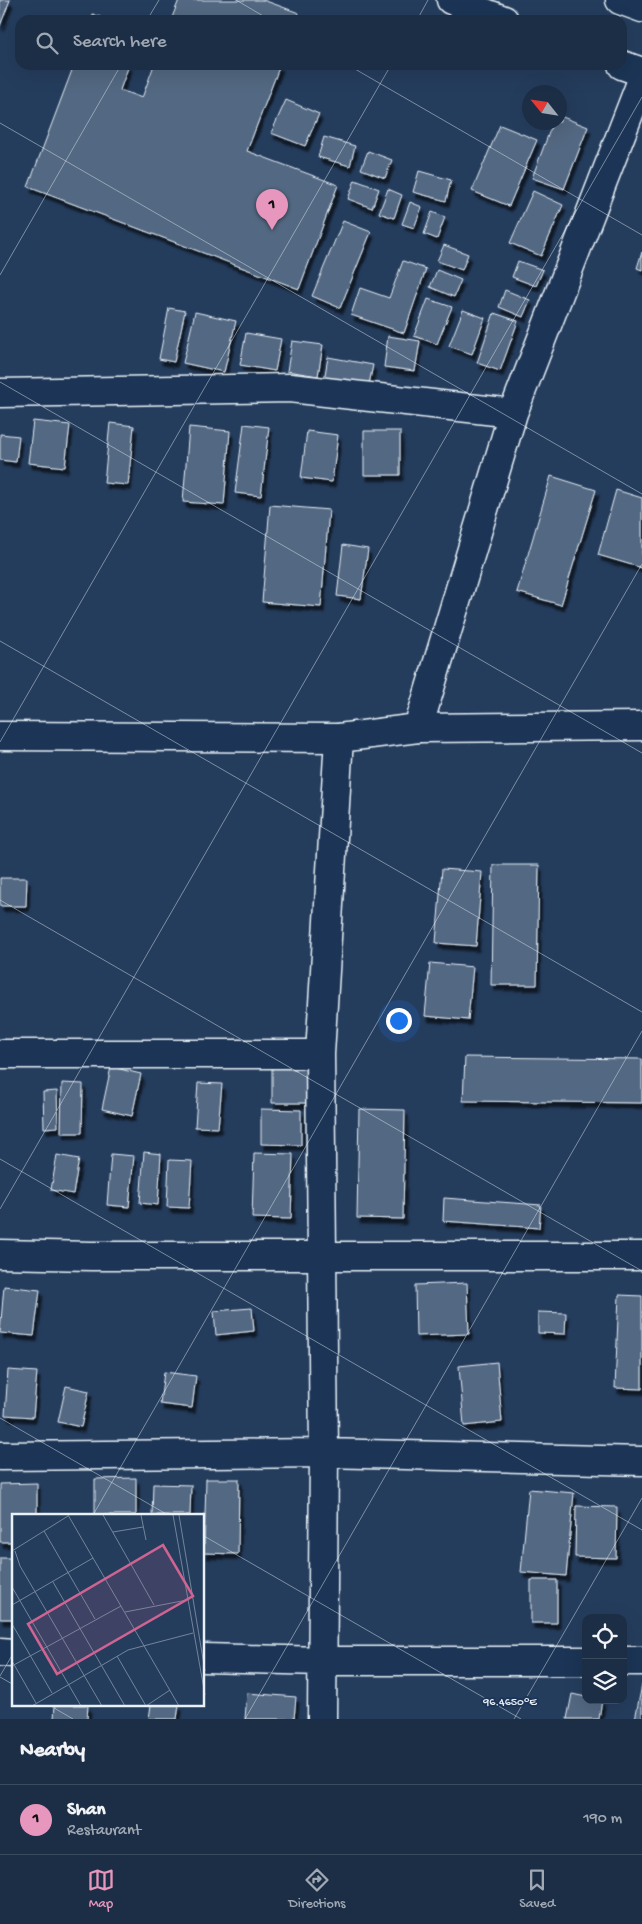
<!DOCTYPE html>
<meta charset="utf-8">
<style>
body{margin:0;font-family:"Gochi Hand",sans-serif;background:#293a51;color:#f1f3f6}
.controls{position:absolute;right:15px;bottom:15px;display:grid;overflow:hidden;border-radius:10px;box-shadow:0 5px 20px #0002}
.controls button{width:45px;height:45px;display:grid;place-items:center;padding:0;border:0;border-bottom:1px solid #3a4a5f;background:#1c2e46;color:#f1f3f6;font:25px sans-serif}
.compass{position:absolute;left:522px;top:85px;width:45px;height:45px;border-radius:50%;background:#1c2e46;box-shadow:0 5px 20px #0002;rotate:300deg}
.you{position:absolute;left:398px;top:1020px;width:18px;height:18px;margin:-12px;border:4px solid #fff;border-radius:50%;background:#1a73e8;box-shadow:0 0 0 8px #1a73e833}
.badge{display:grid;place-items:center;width:32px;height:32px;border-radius:50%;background:#e797bd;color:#111;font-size:16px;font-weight:700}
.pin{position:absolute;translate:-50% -41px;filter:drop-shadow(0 1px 2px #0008)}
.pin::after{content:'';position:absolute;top:26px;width:18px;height:15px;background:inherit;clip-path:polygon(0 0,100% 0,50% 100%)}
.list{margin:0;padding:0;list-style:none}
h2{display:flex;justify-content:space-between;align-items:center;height:65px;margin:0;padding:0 20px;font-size:21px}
h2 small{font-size:16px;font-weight:400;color:#a0a8b3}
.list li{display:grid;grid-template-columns:32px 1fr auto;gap:15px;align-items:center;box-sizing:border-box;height:70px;padding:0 20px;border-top:1px solid #3a4a5f}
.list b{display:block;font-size:19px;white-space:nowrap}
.list p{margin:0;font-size:16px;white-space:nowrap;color:#a0a8b3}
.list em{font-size:16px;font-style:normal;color:#a0a8b3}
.icon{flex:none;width:28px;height:28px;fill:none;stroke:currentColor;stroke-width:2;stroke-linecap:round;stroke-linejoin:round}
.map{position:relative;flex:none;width:642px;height:1719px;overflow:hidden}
.search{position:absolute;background:#1c2e46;box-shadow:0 5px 20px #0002;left:15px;right:15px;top:15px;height:55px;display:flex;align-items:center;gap:12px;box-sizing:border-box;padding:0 18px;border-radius:15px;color:#a0a8b3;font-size:19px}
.sheet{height:135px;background:#1c2e46}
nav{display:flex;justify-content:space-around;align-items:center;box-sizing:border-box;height:70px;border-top:1px solid #3a4a5f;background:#1c2e46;font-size:14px;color:#a0a8b3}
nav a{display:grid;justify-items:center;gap:2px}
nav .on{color:#e797bd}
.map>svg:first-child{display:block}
.building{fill:#536782;stroke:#e8f1f8;filter:url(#shadow)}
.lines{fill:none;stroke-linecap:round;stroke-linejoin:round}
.minor-casing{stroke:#e8f1f8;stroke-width:31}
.secondary-casing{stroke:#e8f1f8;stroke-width:31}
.trunk-casing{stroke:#e8f1f8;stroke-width:31}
.minor{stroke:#1d3557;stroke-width:28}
.secondary{stroke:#1d3557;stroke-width:28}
.trunk{stroke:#1d3557;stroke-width:28}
.ticks{fill:none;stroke:#e8f1f8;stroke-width:1;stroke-opacity:0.45}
.inset-road{fill:none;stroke:#73859b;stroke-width:1}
.view{fill:#cf6492;fill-opacity:0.15;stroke:#cf6492;stroke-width:2.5}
.inset-edge{fill:none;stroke:#e8f1f8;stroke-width:2.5}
.ticks-label{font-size:12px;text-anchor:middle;fill:#e8f1f8;stroke:#1d3557;stroke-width:4;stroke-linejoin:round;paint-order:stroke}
</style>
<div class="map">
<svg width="642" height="1719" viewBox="0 0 642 1719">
<defs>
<filter id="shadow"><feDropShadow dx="3" dy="5.5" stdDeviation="1" flood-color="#0009"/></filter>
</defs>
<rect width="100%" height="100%" fill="#253d5d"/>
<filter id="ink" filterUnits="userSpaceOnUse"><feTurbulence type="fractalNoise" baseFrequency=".02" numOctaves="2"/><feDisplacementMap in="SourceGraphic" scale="10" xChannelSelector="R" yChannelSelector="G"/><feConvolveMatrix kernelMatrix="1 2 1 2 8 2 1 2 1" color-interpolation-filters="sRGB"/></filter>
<g filter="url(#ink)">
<!-- building -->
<path class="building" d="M 0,0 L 10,0 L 0,26 Z
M 179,0 L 263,0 L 299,13 L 297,20 L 171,20 Z
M 93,14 L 108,20 L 91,20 Z
M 74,65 L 129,65 L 120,90 L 142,98 L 154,65 L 280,65 L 247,151 L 338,185 L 299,289 L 28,187 Z
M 286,100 L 319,114 L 305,146 L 271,133 Z
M 560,116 L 588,127 L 564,189 L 532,178 L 553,122 L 560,122 Z
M 500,125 L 537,140 L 509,206 L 472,191 Z
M 324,137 L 355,146 L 350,166 L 318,157 Z
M 368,151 L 392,160 L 385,178 L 361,169 Z
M 419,171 L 451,180 L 446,201 L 413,192 Z
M 355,180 L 379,189 L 372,208 L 348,199 Z
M 388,189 L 402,195 L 394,218 L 379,213 Z
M 533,191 L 563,205 L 541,256 L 510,243 Z
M 410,202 L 422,207 L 414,228 L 402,224 Z
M 432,212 L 445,217 L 437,239 L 424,234 Z
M 343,221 L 371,232 L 340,308 L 312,296 Z
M 444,245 L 468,254 L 462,270 L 437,261 Z
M 642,252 L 642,270 L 637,268 Z
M 403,261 L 426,269 L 404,333 L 351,315 L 360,288 L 389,298 Z
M 518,261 L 543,270 L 536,286 L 512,277 Z
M 437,270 L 461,280 L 454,297 L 430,287 Z
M 505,290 L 530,300 L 523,317 L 499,307 Z
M 428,299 L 452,307 L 437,344 L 414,336 Z
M 169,308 L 185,311 L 174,362 L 159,359 Z
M 463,310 L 485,318 L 472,354 L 449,346 Z
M 195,312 L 236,321 L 224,372 L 183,363 Z
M 494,313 L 518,321 L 500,371 L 477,363 Z
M 246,333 L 281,339 L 275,371 L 240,365 Z
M 388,336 L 420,341 L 415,371 L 384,367 Z
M 292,341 L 323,345 L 318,376 L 287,371 Z
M 328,357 L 373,365 L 368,389 L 324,381 Z
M 33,421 L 70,425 L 65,467 L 28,463 Z
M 110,423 L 134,426 L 128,485 L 104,483 Z
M 244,424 L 269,427 L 261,496 L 235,493 Z
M 189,427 L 230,431 L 224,505 L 183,502 Z
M 307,431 L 338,435 L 332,482 L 301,478 Z
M 364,431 L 400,431 L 400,475 L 364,475 Z
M 0,434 L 19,436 L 16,462 L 0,460 Z
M 551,476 L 596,490 L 561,605 L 517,592 Z
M 616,490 L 642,498 L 642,568 L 598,555 Z
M 270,505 L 329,510 L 321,607 L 262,602 Z
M 343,545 L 368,549 L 361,599 L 337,596 Z
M 493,865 L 539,865 L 537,985 L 491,985 Z
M 442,869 L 482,872 L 476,946 L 436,943 Z
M 0,878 L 27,878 L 26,906 L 0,906 Z
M 430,963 L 473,967 L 468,1020 L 425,1016 Z
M 465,1057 L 642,1059 L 642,1103 L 463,1101 Z
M 272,1066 L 306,1066 L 306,1103 L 272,1103 Z
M 111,1067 L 141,1074 L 132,1116 L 102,1109 Z
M 62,1083 L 83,1084 L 82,1133 L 61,1133 Z
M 198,1083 L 222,1084 L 218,1128 L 195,1127 Z
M 57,1091 L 58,1127 L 44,1128 L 43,1092 Z
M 261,1109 L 301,1110 L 301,1145 L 261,1144 Z
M 359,1109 L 405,1110 L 403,1219 L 357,1218 Z
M 144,1152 L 161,1154 L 158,1205 L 140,1203 Z
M 254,1153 L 293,1154 L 291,1219 L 252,1218 Z
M 111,1154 L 134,1156 L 129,1207 L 107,1205 Z
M 57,1155 L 79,1159 L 73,1194 L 51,1190 Z
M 169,1160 L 192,1161 L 189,1208 L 167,1207 Z
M 444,1198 L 541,1205 L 539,1228 L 443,1221 Z
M 467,1283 L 469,1334 L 416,1336 L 415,1285 Z
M 4,1286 L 40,1290 L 34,1336 L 0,1333 Z
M 619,1295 L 642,1296 L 642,1389 L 615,1388 Z
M 252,1308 L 254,1331 L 216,1335 L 214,1311 Z
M 538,1312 L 566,1313 L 565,1334 L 538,1333 Z
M 497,1362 L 502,1422 L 464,1426 L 459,1366 Z
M 8,1370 L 37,1372 L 33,1417 L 5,1415 Z
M 164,1372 L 196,1376 L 192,1408 L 160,1404 Z
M 66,1386 L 89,1391 L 81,1427 L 58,1422 Z
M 136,1478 L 136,1515 L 95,1515 L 95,1479 Z
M 206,1479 L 239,1479 L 238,1554 L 204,1553 Z
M 37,1483 L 37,1515 L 14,1515 L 14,1542 L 0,1542 L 0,1484 Z
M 153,1484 L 191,1485 L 190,1515 L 152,1515 Z
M 529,1489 L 574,1493 L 566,1576 L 521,1572 Z
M 576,1506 L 617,1507 L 616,1558 L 575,1557 Z
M 0,1558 L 14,1558 L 14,1619 L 0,1619 Z
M 531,1580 L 557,1580 L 557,1623 L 531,1623 Z
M 642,1685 L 642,1719 L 635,1719 Z
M 247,1693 L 296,1697 L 294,1719 L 245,1719 Z
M 572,1694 L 586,1697 L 586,1700 L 602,1700 L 599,1719 L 567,1719 Z
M 55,1705 L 88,1705 L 87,1719 L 54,1719 Z
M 151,1705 L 179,1705 L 177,1719 L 149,1719 Z"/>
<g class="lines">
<!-- minor casing -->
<g class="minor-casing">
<path id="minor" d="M 0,393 L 290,388 L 513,413
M 418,728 L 513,413 L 642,80
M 0,1054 L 320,1054
M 0,1254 L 91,1256 L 642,1256
M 0,1456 L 324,1453 L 642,1461
M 0,1652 L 14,1653
M 204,1658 L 322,1661 L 586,1661
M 623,1661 L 642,1661
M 322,1719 L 324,1453 L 320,1054 L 339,738"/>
</g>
<!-- secondary casing -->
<g class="secondary-casing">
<path id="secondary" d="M 0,736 L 339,738 L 418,728 L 642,726"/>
</g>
<!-- trunk casing -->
<g class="trunk-casing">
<path id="trunk" d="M 451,0 L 504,20
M 620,0 L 642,8
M 622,65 L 642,72"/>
</g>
<!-- minor -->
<use href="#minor" class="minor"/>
<!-- secondary -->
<use href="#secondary" class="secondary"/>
<!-- trunk -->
<use href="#trunk" class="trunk"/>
</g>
</g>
<!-- ticks -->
<path class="ticks" d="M 236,0 L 270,20M 147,20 L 159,0M 417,20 L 428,0M 348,65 L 642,235M 0,123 L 642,494M 0,275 L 121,65M 0,382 L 642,753M 0,641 L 642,1012M 0,742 L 391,65M 0,900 L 642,1271M 0,1159 L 642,1530M 0,1209 L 642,97M 0,1418 L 168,1515M 93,1515 L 642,564M 204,1536 L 521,1719M 0,1676 L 14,1652M 0,1677 L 14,1685M 49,1705 L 73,1719M 245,1719 L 642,1031M 514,1719 L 642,1498"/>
<!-- overview -->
<g transform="translate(12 1514)">
<rect width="192" height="192" fill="#253d5d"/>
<path class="inset-road" d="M 56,1 L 167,192M 91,1 L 142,91M 129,1 L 134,26M 161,1 L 193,181M 167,1 L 193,157M 32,17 L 83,105M 101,18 L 131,13M 0,37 L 56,2M 3,37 L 8,52 L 90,192M 41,68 L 113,192M 0,73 L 69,192M 0,91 L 81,44M 113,98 L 175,86M 0,110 L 40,179M 105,142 L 134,192M 0,147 L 24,189M 0,152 L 109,92M 20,192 L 116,136 L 181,119M 134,192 L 158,176"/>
<path class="view" d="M 151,31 L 181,82 L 45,160 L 16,110 Z"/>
<rect width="192" height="192" class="inset-edge"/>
</g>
<g class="ticks-label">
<text x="510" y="1705">96.4650°E</text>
</g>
</svg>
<div class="controls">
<button><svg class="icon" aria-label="locate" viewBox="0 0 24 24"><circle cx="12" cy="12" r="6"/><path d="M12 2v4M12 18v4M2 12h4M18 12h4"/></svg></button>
<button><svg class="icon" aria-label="layers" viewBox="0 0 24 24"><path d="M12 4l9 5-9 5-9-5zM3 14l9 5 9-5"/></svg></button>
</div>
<svg class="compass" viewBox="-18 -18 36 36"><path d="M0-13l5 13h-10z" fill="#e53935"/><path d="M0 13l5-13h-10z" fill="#a0a8b3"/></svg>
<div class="you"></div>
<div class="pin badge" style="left:272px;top:230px">1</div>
<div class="search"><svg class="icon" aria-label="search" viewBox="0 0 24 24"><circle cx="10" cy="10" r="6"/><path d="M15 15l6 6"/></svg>Search here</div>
</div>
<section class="sheet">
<h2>Nearby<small></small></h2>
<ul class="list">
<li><span class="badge">1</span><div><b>Shan</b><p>Restaurant</p></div><em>190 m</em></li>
</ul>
</section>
<nav>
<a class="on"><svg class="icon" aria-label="map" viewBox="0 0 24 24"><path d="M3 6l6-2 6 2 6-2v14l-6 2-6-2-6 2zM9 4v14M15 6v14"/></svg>Map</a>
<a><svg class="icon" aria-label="directions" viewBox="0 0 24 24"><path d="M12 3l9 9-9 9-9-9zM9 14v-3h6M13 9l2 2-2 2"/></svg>Directions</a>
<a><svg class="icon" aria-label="saved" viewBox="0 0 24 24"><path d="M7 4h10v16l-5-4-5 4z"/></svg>Saved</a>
</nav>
